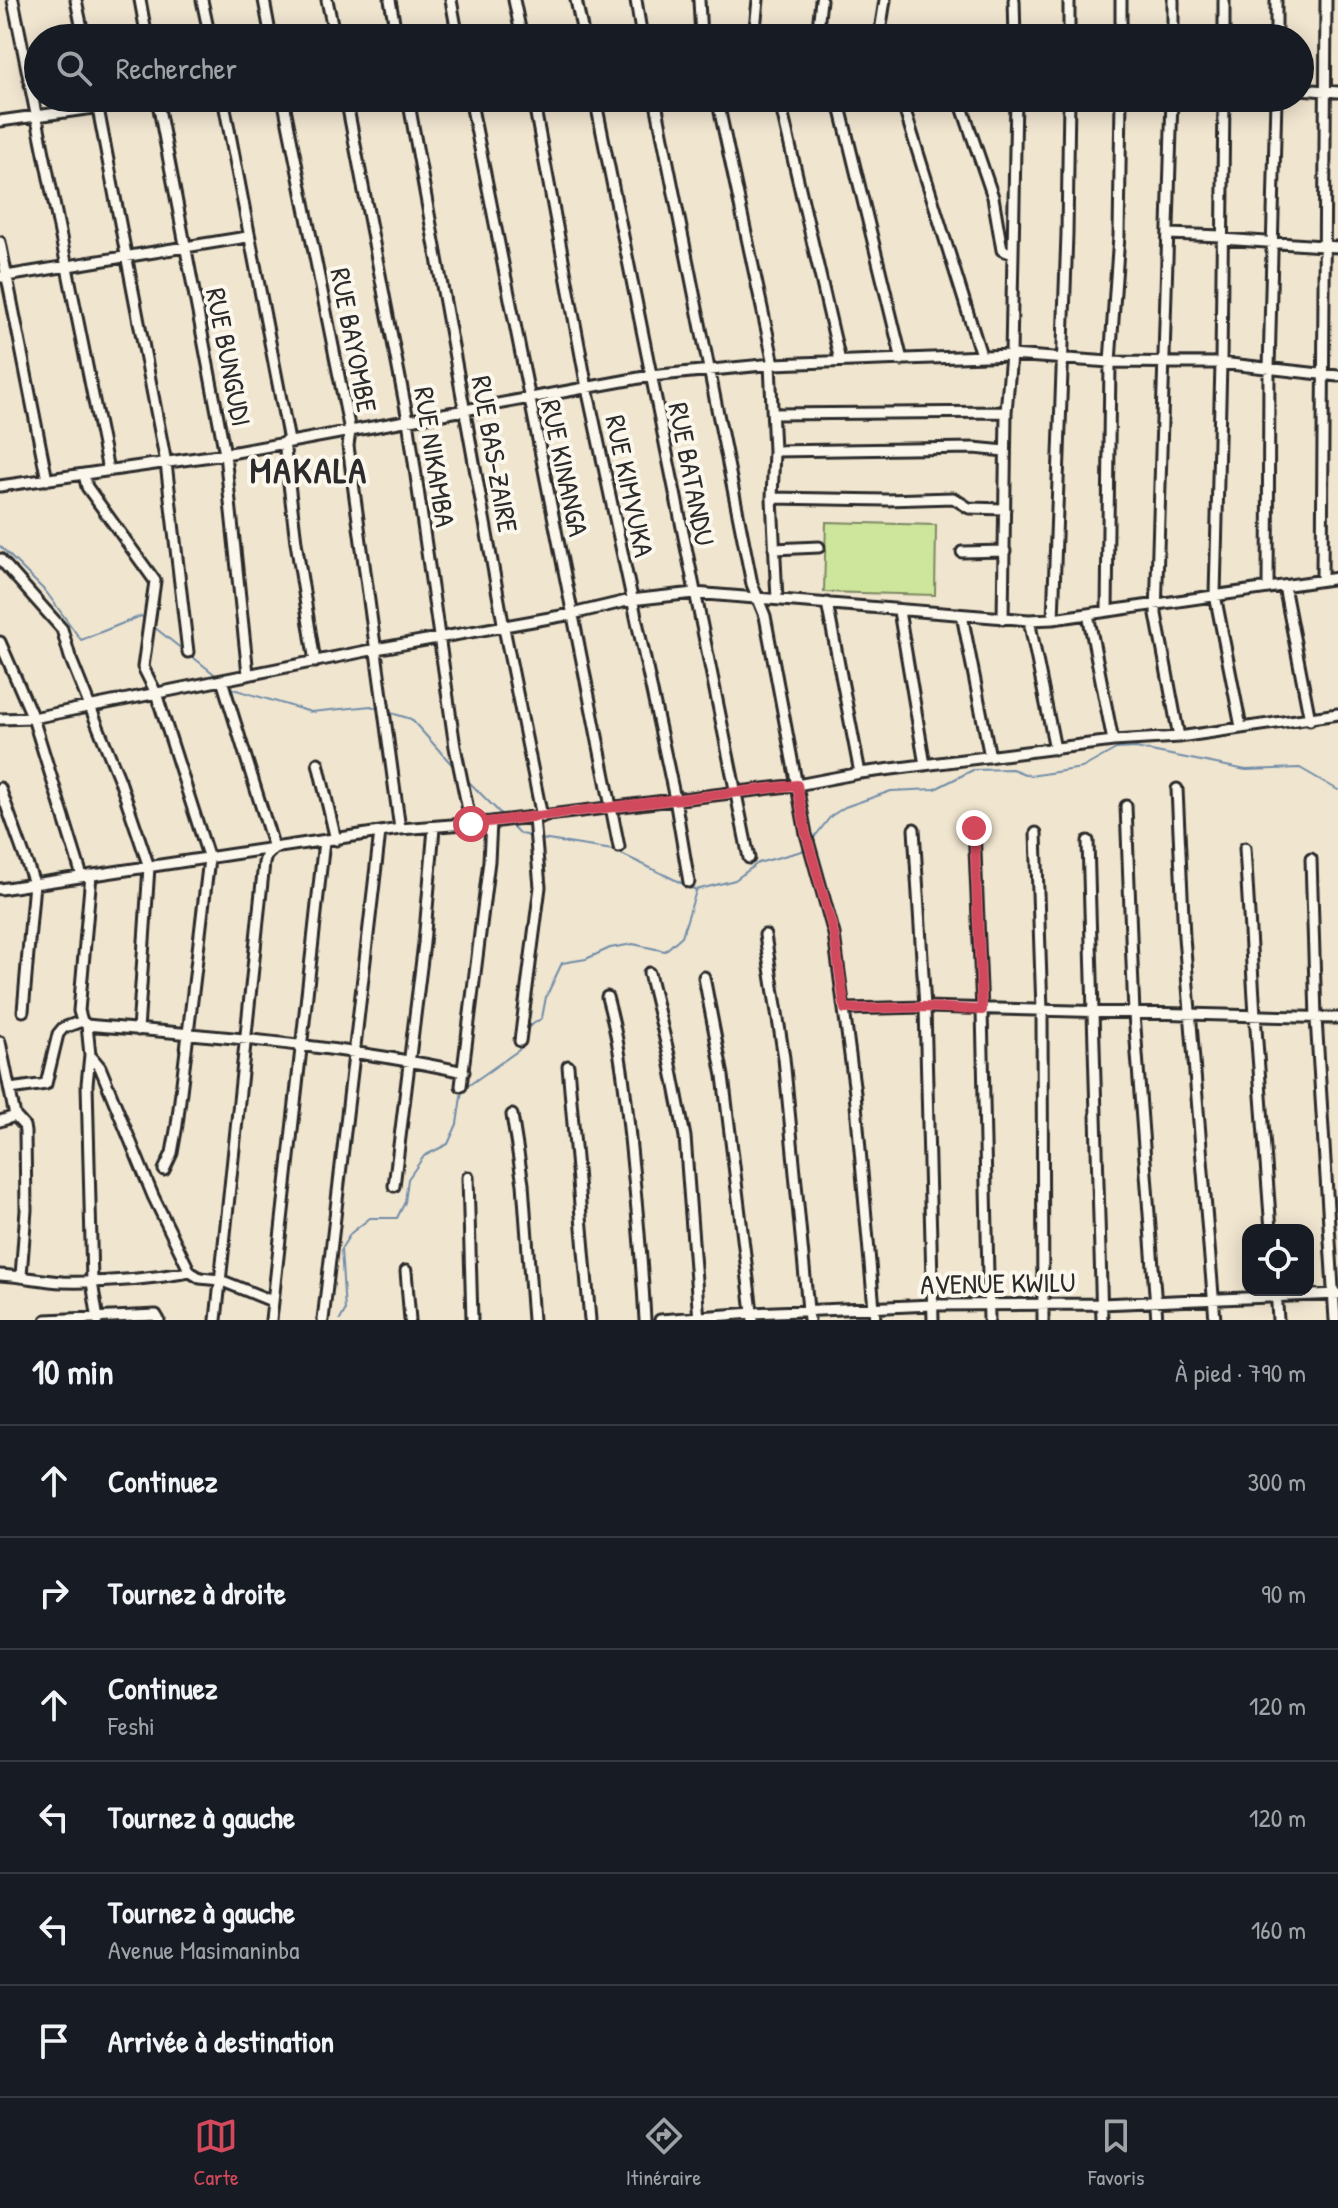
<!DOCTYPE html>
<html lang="fr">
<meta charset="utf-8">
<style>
body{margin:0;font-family:"Patrick Hand",sans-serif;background:#242831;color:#f1f3f6}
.controls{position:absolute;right:24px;bottom:24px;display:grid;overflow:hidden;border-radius:16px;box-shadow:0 4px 20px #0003}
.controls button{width:72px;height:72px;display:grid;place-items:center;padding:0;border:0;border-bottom:2px solid #363941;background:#171b24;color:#f1f3f6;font:40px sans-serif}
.stop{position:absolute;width:24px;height:24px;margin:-18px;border:6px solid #d1495b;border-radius:50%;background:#fff}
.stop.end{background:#d1495b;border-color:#fff;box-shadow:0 2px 8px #0008}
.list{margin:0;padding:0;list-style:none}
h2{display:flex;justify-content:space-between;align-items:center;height:104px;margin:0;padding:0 32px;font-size:34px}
h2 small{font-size:26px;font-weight:400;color:#9ea1a6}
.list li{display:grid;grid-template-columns:52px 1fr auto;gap:24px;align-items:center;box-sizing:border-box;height:112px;padding:0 32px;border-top:2px solid #363941}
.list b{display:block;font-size:30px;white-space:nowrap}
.list p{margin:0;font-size:26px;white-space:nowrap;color:#9ea1a6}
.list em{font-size:26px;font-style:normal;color:#9ea1a6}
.icon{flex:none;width:44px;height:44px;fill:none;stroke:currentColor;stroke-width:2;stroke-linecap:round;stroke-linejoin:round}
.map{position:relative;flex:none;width:1338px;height:1320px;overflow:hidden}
.search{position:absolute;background:#171b24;box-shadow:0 4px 20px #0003;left:24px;right:24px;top:24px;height:88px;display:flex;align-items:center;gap:20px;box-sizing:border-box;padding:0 28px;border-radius:44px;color:#9ea1a6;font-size:30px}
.sheet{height:776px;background:#171b24}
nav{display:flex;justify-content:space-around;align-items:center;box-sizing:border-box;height:112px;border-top:2px solid #363941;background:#171b24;font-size:22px;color:#9ea1a6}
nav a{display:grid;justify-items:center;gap:4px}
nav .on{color:#d1495b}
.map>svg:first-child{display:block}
.green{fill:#cee69c;stroke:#7c8864;stroke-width:2}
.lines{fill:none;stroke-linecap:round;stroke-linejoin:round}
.stream{stroke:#718da8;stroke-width:2}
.street-casing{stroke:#2b2b2b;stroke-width:15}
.street{stroke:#fbf7ec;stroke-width:9}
.route{stroke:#d1495b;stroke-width:10}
.labels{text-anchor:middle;stroke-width:8;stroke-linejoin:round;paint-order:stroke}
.street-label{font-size:28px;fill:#2b2b2b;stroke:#fbf7ec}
.district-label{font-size:36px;font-weight:bold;letter-spacing:2px;fill:#2b2b2b;stroke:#fbf7ec}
</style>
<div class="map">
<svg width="1338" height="1320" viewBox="0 0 1338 1320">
<rect width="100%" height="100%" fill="#f0e5cf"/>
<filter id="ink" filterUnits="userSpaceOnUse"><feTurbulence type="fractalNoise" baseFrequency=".0125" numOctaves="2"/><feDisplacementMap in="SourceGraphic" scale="16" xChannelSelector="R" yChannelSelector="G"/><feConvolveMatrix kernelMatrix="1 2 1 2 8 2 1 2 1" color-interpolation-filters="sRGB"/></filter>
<g filter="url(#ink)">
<!-- green -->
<path class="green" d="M 826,522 L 936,525 L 935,595 L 824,592 Z"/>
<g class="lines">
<!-- stream -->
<path class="stream" d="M 0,546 L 47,593 L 81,640 L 141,616 L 146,620
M 154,627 L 183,650
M 189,654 L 218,677
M 226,683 L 233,689 L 311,712 L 371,706 L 378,709
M 388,712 L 411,719 L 455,768
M 465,778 L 503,816
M 510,824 L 520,834 L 531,836
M 541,839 L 613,850 L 696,890 L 735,880 L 758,863 L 802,851 L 806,847
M 813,839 L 831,816 L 845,807 L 891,791 L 935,789 L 973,770 L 1012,769 L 1030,776 L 1082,768 L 1116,749 L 1136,748 L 1246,770 L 1300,768 L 1338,790
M 524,1030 L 542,1018 L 546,997 L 562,963 L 586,959 L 610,948 L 633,944 L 665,951 L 682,936 L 696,891
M 340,1320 L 345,1311 L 341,1249 L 351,1233 L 370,1218 L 397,1218 L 405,1202 L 408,1179 L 424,1156 L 448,1144 L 457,1124 L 462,1090 L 519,1050 L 521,1044"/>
<!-- street casing -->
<g class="street-casing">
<path id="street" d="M 13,0 L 108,470
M 76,0 L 84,38
M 140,0 L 147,38
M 202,0 L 210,38
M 264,0 L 271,38
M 327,0 L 335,38
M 390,0 L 397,38
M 451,0 L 458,38
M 514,0 L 522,38
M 576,0 L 584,38
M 636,0 L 642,38
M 699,0 L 701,38
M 1014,0 L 1015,38
M 1121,0 L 1121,38
M 1224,0 L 1224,38
M 597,38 L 646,38
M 754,38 L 758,0
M 817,38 L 821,0
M 879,38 L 885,0
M 1069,38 L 1069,0
M 1173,38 L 1173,0
M 1276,38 L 1276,0
M 1300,89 L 1338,92
M 96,98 L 166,463 L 188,652
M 157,98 L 225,454 L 248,674
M 223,98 L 289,441
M 283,98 L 350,431 L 348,446 L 400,829
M 346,98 L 408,420 L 455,747 L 471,824
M 408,98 L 504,628 L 542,817
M 470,98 L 619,847
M 533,98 L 587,388 L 675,799 L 689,882
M 595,98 L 749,858
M 655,98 L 752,584 L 765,616 L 806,834 L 834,934 L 855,1093 L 875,1320
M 717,98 L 774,364
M 779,98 L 840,361
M 838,98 L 902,360
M 901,98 L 981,355
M 959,98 L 993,197 L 1002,250 L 1013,254
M 1172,98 L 1156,614 L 1179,737
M 1224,98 L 1221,363 L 1215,595 L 1241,727
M 0,121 L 166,98
M 1168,234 L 1222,236
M 1222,239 L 1338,247
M 0,242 L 47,480
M 0,277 L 247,237
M 770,364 L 774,451 L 772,498 L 777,599
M 773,414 L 1006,412
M 284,442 L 296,542 L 315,662
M 774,451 L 974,448 L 1005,451
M 84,475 L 87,487 L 155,581 L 143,667 L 156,693 L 209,859 L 177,1125 L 172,1153 L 164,1170
M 0,486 L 225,454 L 650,376 L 774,364 L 1011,355 L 1110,362 L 1221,363 L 1338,376
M 772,498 L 886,500 L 953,498 L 969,508 L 1005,509
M 774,549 L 819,547
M 962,552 L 1005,551
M 0,559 L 62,629 L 70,657 L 120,781 L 149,867 L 138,1030
M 1322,580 L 1326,0
M 1284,586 L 1310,720
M 1268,588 L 1269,369 L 1276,98
M 827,603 L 860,773
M 899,611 L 925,765
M 1107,611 L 1110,362 L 1119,236 L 1121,98
M 1088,614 L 1113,741
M 962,615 L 990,757
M 1003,619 L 1006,412 L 1011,355 L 1016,98
M 1053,619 L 1067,234 L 1069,98
M 1029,620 L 1055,749
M 0,642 L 33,718 L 82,876
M 0,719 L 33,718 L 376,649 L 572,614 L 631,600 L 694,593 L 1029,620 L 1053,619 L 1338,578
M 318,763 L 336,840
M 0,788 L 34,883 L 23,1011
M 1177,789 L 1184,937 L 1215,1320
M 1126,806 L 1134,1014 L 1157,1320
M 974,828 L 982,1010 L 989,1320
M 914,829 L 925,1007 L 933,1320
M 1036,833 L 1042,1011 L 1043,1320
M 1088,841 L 1102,1320
M 1245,848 L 1255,1015 L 1271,1230
M 1311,859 L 1316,1018 L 1335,1320
M 91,875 L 79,1011 L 82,1021 L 87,1025 L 90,1055 L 87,1084 L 92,1282 L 98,1320
M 0,889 L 400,829 L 491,822 L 797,785 L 860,773 L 1113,741 L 1179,737 L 1338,714
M 765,935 L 784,1058 L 809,1320
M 649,973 L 669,1055 L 685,1137 L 699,1320
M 704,977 L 723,1076 L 753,1320
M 607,997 C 621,1047 626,1097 631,1148 C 637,1206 642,1263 645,1320
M 845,1009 L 925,1007 L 1338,1018
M 87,1025 C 213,1036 340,1045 464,1072
M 520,1041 L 540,887 L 534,818
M 0,1042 L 15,1116 L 24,1126 L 25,1132 L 26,1210 L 21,1276
M 90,1055 L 100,1067 L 153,1196 L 190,1272 L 200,1278 L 220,1280 L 272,1301
M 568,1066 L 590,1320
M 461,1086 L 489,861 L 491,822
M 10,1089 L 46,1084 L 58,1034 L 63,1028 L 82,1021
M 512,1115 L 523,1184 L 533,1320
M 0,1121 L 15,1116
M 468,1177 L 472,1320
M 394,1186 L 424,943 L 434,828
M 406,1271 L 410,1320
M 0,1275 C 21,1276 42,1281 63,1282 C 106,1283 149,1279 190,1272
M 1276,1290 L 1278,1320
M 46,1320 L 156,1315 L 159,1320
M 216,1320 L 264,863 L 266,856 L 274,848 L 222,680
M 271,1320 L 324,841
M 323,1320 L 380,832
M 660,1320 L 753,1313 L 932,1305 L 1101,1304 L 1338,1294"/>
</g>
<!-- street -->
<use href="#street" class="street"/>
</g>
</g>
<g class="lines" filter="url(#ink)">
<!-- route -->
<path class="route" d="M 471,824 L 797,785 L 806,834 L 834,934 L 845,1009 L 925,1007 L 982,1010 L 974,828"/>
</g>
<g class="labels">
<!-- street labels -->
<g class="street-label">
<text transform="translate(354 340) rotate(79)" y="10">RUE BAYOMBE</text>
<text transform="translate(229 357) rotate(79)" y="10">RUE BUNGUDI</text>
<text transform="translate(495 454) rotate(80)" y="10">RUE BAS-ZAIRE</text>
<text transform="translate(435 457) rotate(81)" y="10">RUE NIKAMBA</text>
<text transform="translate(565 468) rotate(78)" y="10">RUE KINANGA</text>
<text transform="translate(692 474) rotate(79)" y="10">RUE BATANDU</text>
<text transform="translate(630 486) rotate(78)" y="10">RUE KIMVUKA</text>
<text transform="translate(998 1283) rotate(-1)" y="10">AVENUE KWILU</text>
</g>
<!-- district labels -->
<g class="district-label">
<text x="309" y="483">MAKALA</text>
</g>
</g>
</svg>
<div class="controls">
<button><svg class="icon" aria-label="locate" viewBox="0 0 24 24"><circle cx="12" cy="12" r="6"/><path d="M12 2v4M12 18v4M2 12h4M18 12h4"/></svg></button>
</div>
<div class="stop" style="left:471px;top:824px"></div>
<div class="stop end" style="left:974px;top:828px"></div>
<div class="search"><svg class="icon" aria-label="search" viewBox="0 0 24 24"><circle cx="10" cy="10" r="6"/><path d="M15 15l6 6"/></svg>Rechercher</div>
</div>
<section class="sheet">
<h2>10 min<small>À pied · 790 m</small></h2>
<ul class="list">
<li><svg class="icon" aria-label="ahead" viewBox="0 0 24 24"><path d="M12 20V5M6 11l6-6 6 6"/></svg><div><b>Continuez</b></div><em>300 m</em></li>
<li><svg class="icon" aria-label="right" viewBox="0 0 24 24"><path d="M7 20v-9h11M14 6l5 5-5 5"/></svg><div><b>Tournez à droite</b></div><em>90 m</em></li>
<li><svg class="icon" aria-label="ahead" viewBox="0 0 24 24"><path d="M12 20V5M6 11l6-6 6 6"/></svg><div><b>Continuez</b><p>Feshi</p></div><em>120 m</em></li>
<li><svg class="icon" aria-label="left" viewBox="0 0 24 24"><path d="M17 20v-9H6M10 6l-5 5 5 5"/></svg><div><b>Tournez à gauche</b></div><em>120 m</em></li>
<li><svg class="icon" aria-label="left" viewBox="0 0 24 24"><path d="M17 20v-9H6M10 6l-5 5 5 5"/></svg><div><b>Tournez à gauche</b><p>Avenue Masimaninba</p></div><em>160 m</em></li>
<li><svg class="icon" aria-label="arrive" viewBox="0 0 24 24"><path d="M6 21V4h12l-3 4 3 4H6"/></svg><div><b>Arrivée à destination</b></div></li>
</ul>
</section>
<nav>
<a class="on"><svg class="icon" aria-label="map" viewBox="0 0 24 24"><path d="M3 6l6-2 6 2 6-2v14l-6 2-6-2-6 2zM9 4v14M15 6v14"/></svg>Carte</a>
<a><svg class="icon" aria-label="directions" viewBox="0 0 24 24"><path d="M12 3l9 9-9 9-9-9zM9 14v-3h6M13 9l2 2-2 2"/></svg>Itinéraire</a>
<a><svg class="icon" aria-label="saved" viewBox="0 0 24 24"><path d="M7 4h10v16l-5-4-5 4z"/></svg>Favoris</a>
</nav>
